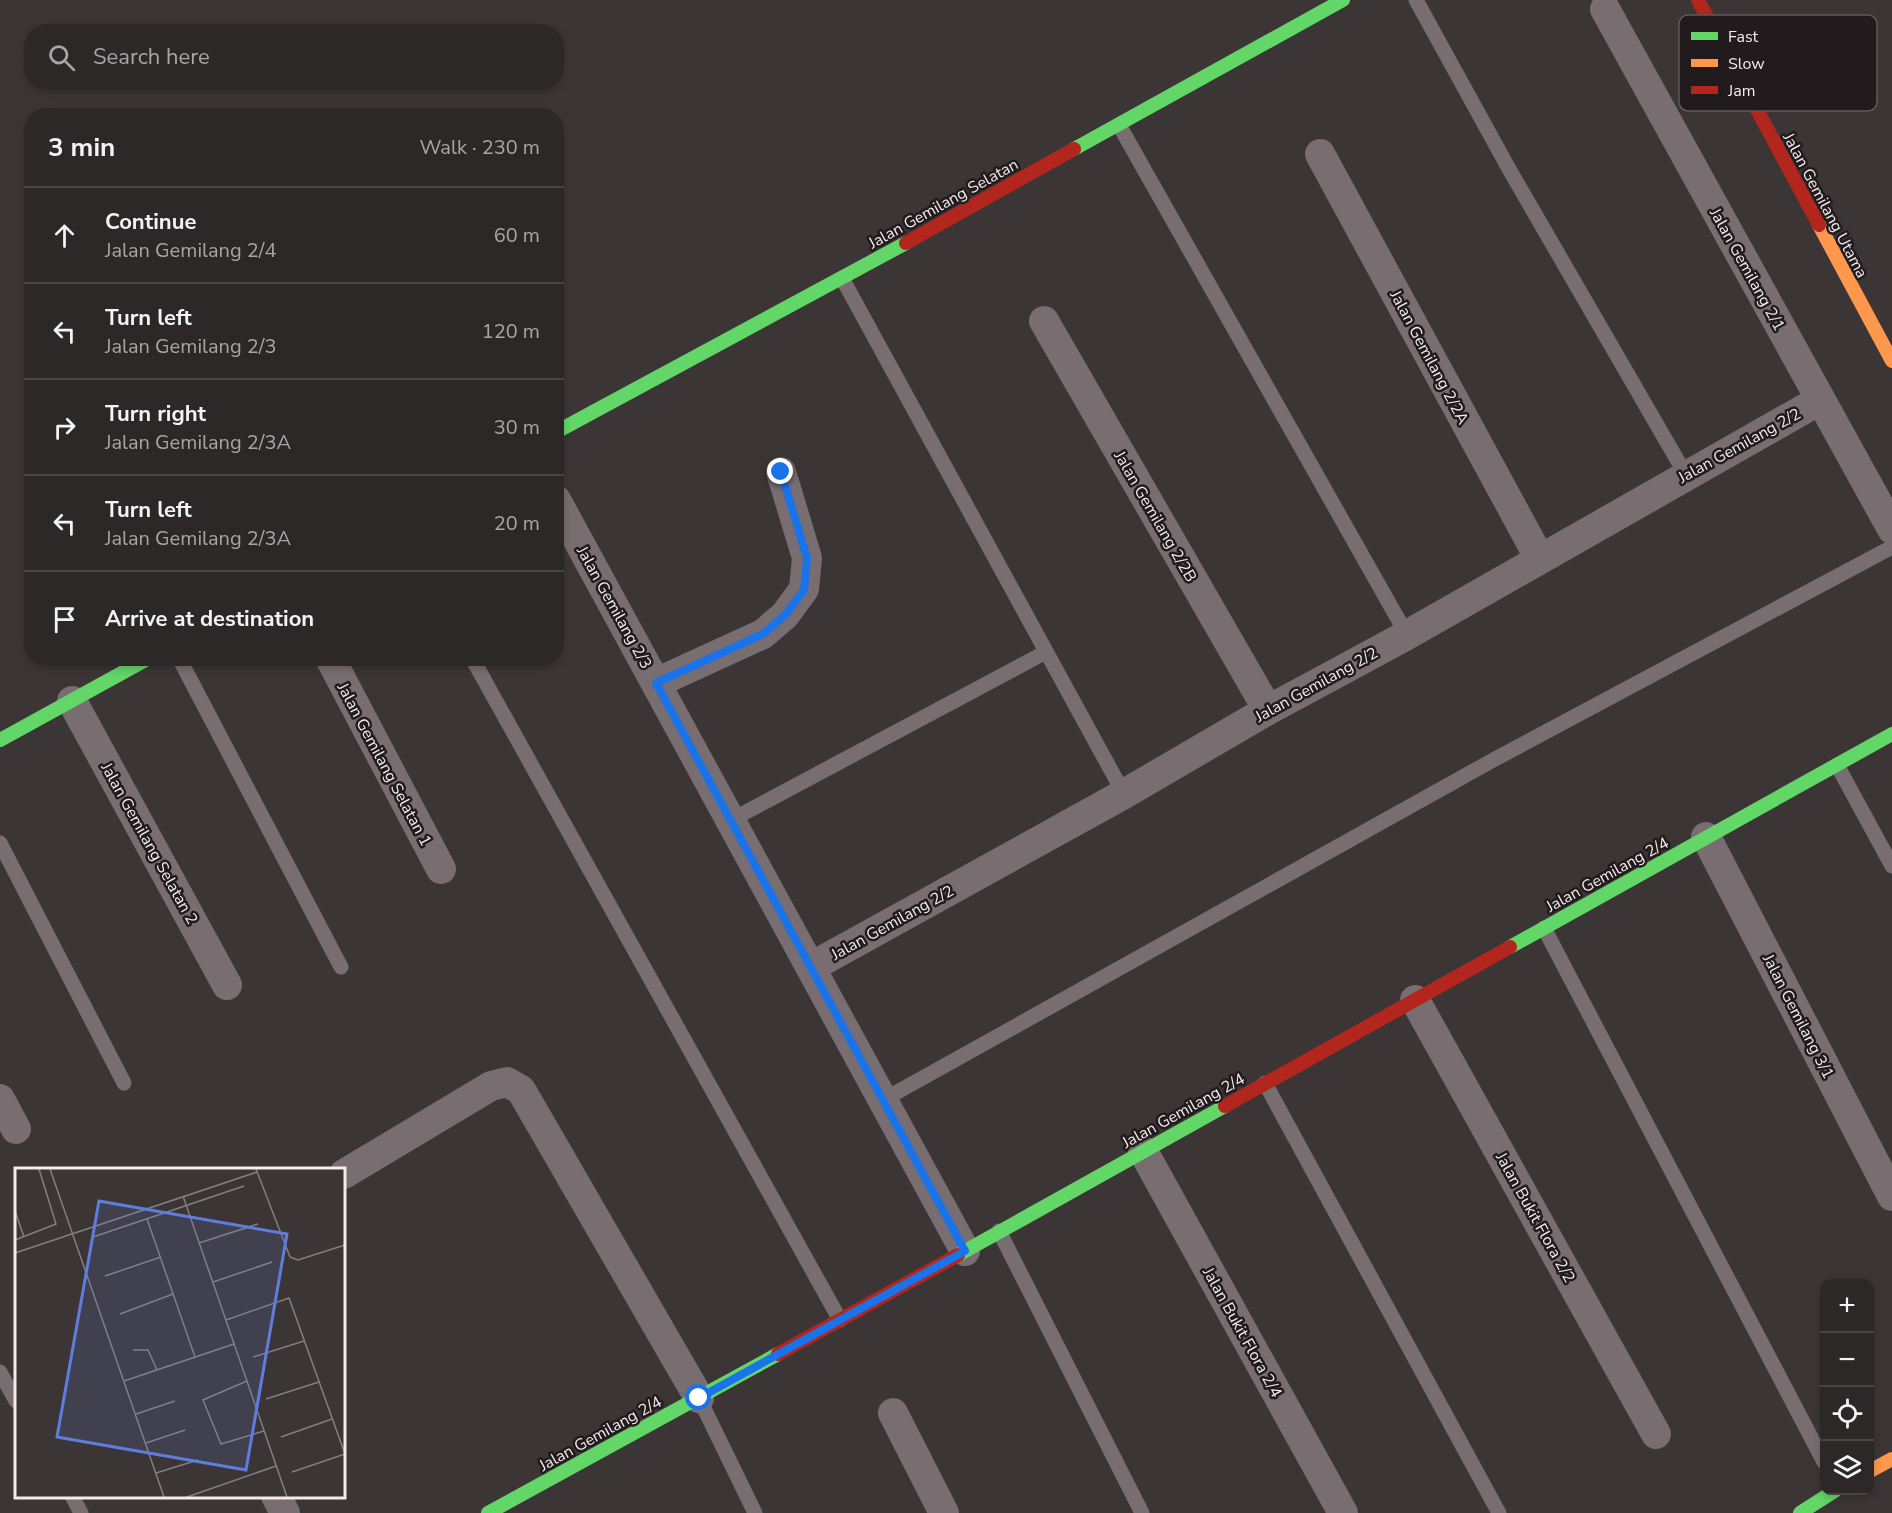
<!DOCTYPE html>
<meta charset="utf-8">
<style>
body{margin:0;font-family:"Nunito Sans",sans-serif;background:#383434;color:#f1f3f6}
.controls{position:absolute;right:18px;bottom:18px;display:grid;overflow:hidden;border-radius:12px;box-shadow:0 3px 9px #0003}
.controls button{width:54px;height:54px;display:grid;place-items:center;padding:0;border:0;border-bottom:2px solid #484445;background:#2c2828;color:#f1f3f6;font:30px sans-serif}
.stop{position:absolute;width:18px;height:18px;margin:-14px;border:4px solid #1a73e8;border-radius:50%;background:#fff}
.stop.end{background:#1a73e8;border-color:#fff;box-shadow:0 2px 6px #0008}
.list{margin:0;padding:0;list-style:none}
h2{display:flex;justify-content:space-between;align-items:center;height:78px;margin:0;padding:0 24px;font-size:26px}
h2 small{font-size:20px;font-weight:400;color:#a6a6a8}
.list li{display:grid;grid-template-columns:39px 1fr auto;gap:18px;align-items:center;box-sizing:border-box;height:96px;padding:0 24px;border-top:2px solid #484445}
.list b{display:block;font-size:22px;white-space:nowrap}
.list p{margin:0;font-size:20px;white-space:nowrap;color:#a6a6a8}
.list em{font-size:20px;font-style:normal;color:#a6a6a8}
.icon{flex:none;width:33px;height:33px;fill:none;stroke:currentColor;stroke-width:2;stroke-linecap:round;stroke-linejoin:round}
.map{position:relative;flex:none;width:1892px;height:1513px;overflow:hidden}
.search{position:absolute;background:#2c2828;box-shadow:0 3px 9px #0003;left:24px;top:24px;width:540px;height:66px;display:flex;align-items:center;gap:15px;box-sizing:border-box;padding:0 21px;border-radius:24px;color:#a6a6a8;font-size:22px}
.panel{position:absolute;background:#2c2828;box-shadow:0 3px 9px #0003;left:24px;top:108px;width:540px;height:558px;border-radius:24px}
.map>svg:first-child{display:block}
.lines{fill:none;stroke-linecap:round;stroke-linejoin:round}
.lane{stroke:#786d70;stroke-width:15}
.street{stroke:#786d70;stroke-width:30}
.fast{stroke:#63d668;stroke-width:14}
.slow{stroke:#ff974d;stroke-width:14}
.jam{stroke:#b3261e;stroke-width:14}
.route{stroke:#1a73e8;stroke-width:8}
.labels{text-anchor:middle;stroke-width:5;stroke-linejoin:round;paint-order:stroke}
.street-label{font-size:16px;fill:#f4ebed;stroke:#211b1d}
.inset-road{fill:none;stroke:#857e7f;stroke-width:1.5}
.view{fill:#5e7dde;fill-opacity:0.15;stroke:#5e7dde;stroke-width:3}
.inset-edge{fill:none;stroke:#f4ebed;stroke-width:3}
.key{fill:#211b1d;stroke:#60595b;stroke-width:1.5}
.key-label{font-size:16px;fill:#f4ebed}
</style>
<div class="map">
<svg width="1892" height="1513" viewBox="0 0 1892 1513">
<rect width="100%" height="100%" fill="#3b3536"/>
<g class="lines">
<!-- lane -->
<path class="lane" d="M 1416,0 L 1509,169 L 1686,475
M 1119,125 L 1407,635
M 842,278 L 1124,794
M 179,658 L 341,967
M 472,658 L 840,1320
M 1837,765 L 1892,866
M 731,820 L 1046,652
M 0,843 L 124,1083
M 1544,928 L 1824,1462
M 1265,1083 L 1499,1513
M 883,1100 L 1495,759 L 1892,547
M 999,1231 L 1142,1513
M 0,1372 L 16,1401
M 699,1398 L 755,1513
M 72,1496 L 81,1513"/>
<!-- street -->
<path class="street" d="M 1605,9 L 1892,529
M 1320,154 L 1540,559
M 1044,321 L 1268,710
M 556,500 L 965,1251
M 330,658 L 441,869
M 656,683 L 763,634 L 785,615 L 804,589 L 807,558 L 781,472
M 72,701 L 227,985
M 1706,837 L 1892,1196
M 811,967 L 1124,794 L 1268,710 L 1407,635 L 1820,400
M 1415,1000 L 1656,1434
M 0,1099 L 16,1129
M 1143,1151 L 1343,1513
M 344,1174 L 491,1086 L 507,1082 L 521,1090 L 699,1398
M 893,1413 L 944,1513
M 276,1496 L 285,1513"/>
<!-- fast -->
<path class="fast" d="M 1074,149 L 1343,0
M 556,432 L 906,243
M 0,740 L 149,658
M 1510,947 L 1892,734
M 958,1255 L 1225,1106
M 488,1513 L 778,1354
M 1800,1513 L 1836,1490"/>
<!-- slow -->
<path class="slow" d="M 1819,225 L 1892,361
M 1870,1471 L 1892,1459"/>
<!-- jam -->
<path class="jam" d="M 1698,0 L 1819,225
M 906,243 L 1074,149
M 1225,1106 L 1510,947
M 778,1354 L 958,1255"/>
</g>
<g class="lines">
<!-- route -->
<path class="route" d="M 699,1398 L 965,1251 L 656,683 L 763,634 L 785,615 L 804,590 L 807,558 L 781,472"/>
</g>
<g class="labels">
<!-- street labels -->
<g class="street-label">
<text transform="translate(943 203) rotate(-29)" y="6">Jalan Gemilang Selatan</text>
<text transform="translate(1826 205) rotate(62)" y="6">Jalan Gemilang Utama</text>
<text transform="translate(1748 269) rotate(61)" y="6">Jalan Gemilang 2/1</text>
<text transform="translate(1430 357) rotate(62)" y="6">Jalan Gemilang 2/2A</text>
<text transform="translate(1739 445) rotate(-29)" y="6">Jalan Gemilang 2/2</text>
<text transform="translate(1156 516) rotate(60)" y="6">Jalan Gemilang 2/2B</text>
<text transform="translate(615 607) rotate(61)" y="6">Jalan Gemilang 2/3</text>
<text transform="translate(1316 684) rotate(-29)" y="6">Jalan Gemilang 2/2</text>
<text transform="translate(385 764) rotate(62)" y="6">Jalan Gemilang Selatan 1</text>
<text transform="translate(150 843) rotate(61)" y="6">Jalan Gemilang Selatan 2</text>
<text transform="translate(1607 874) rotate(-29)" y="6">Jalan Gemilang 2/4</text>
<text transform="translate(892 922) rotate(-29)" y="6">Jalan Gemilang 2/2</text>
<text transform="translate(1799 1016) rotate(63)" y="6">Jalan Gemilang 3/1</text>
<text transform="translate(1183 1110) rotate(-29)" y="6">Jalan Gemilang 2/4</text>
<text transform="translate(1536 1217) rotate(61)" y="6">Jalan Bukit Flora 2/2</text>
<text transform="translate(1243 1332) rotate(61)" y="6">Jalan Bukit Flora 2/4</text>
<text transform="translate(600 1433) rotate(-29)" y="6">Jalan Gemilang 2/4</text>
</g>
</g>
<!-- overview -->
<g transform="translate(15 1168)">
<rect width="330" height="330" fill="#3b3536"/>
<path class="inset-road" d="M 35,1 L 149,329M 241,1 L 275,89 L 283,92 L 330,77M 168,28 L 272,329M 0,43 L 9,69M 132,51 L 180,189M 78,69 L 229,18M 0,72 L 41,56 L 24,1M 184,75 L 243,56M 0,85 L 242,4M 90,108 L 146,89M 198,114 L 257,94M 105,146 L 158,126M 211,152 L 274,130 L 330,286M 118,182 L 133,182 L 142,202M 238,189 L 289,173M 109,213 L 219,176M 232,213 L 188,232 L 206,276 L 249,263M 251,231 L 304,214M 121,246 L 160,233M 266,269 L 317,251M 131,275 L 170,262M 277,304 L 330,286M 141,305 L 183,292M 172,329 L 261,298"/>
<path class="view" d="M 84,33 L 272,66 L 231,302 L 42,269 Z"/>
<rect width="330" height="330" class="inset-edge"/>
</g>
<!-- legend -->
<rect x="1679" y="15" width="198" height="96" rx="9" class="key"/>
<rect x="1691" y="32" width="27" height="8" fill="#63d668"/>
<rect x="1691" y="59" width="27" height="8" fill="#ff974d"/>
<rect x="1691" y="86" width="27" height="8" fill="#b3261e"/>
<g class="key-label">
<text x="1728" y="42">Fast</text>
<text x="1728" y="69">Slow</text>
<text x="1728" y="96">Jam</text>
</g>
</svg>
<div class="controls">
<button>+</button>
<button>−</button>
<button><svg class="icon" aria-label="locate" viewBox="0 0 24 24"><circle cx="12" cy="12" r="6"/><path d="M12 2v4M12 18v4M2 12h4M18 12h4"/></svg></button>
<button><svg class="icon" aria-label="layers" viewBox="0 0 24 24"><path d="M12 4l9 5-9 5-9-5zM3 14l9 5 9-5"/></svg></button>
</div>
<div class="stop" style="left:699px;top:1398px"></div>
<div class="stop end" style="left:781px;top:472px"></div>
<div class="search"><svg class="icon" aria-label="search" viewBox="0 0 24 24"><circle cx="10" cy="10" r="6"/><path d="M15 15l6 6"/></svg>Search here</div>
<section class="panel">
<h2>3 min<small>Walk · 230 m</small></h2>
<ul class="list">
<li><svg class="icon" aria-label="ahead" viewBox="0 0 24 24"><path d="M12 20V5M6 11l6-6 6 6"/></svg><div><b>Continue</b><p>Jalan Gemilang 2/4</p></div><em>60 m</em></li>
<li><svg class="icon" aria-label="left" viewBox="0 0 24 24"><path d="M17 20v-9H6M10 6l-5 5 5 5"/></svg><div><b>Turn left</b><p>Jalan Gemilang 2/3</p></div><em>120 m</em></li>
<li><svg class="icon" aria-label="right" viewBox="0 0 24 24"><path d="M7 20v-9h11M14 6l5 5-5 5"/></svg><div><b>Turn right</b><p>Jalan Gemilang 2/3A</p></div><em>30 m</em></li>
<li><svg class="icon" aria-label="left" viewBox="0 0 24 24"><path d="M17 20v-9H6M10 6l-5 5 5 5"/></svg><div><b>Turn left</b><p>Jalan Gemilang 2/3A</p></div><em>20 m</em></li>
<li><svg class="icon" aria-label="arrive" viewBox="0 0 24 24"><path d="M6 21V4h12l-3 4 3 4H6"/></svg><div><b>Arrive at destination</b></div></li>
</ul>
</section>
</div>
